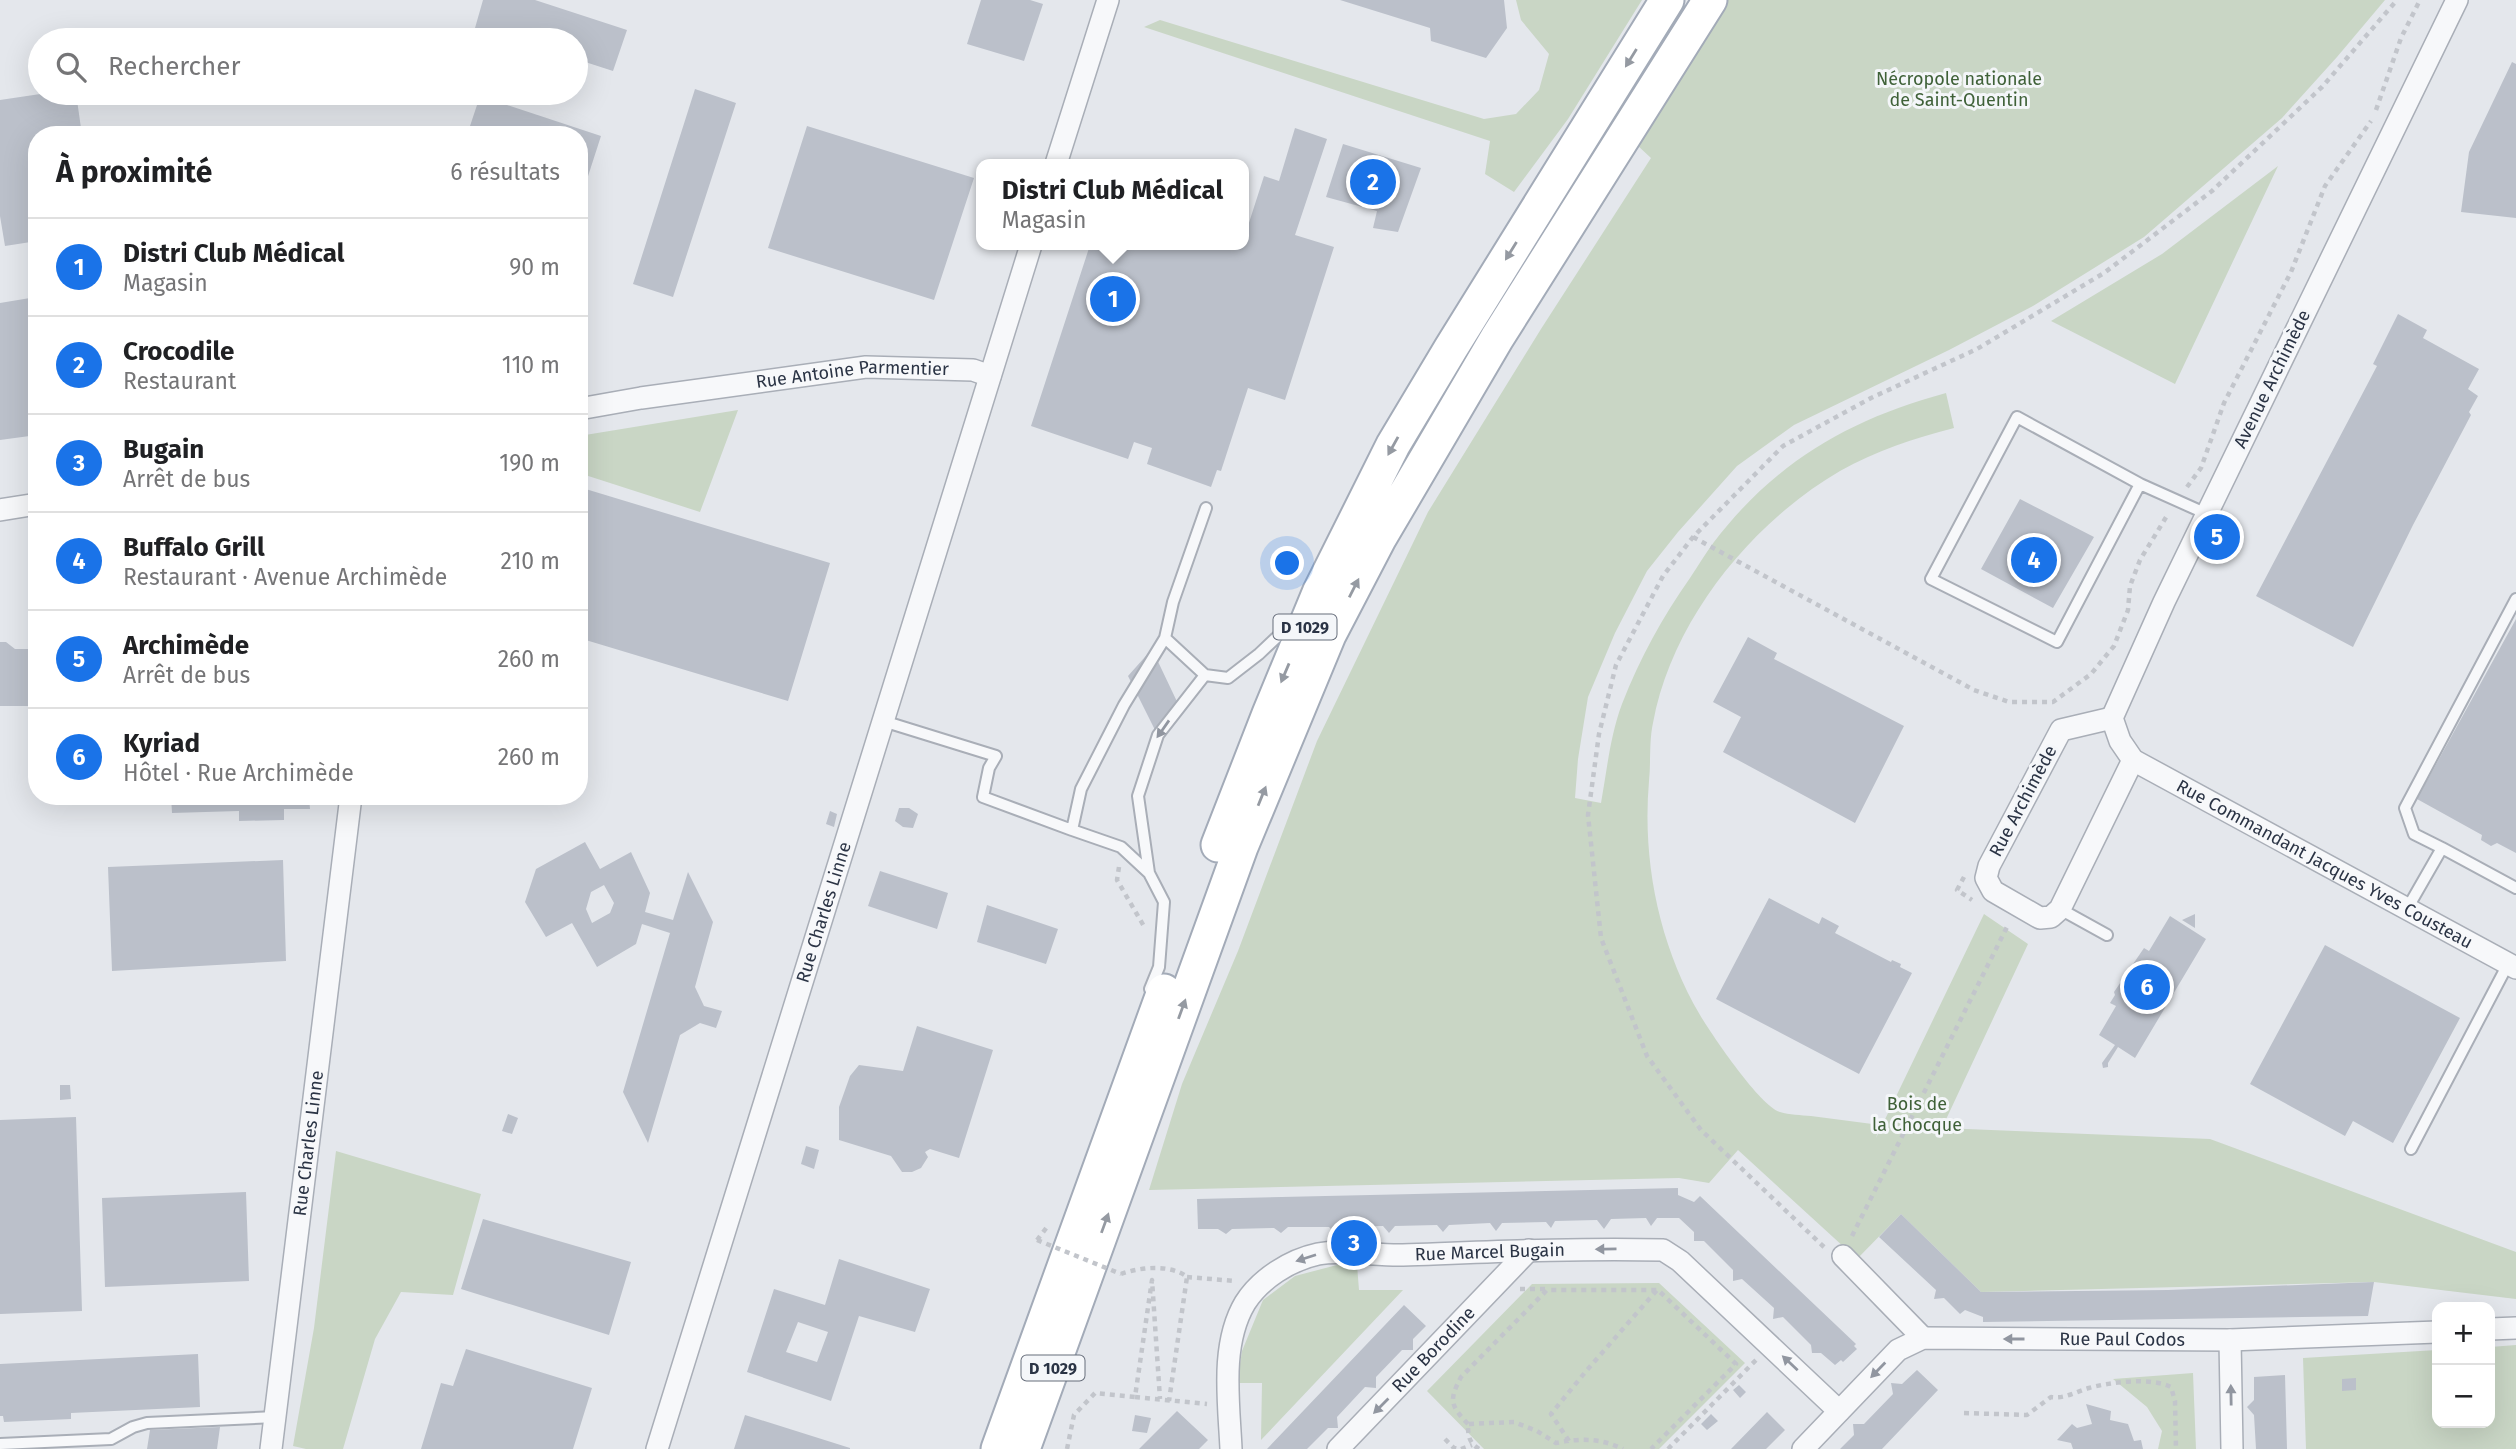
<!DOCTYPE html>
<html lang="fr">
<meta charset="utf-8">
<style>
body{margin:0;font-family:"Fira Sans",sans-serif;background:#f2f2f2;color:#202124}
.controls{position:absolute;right:21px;bottom:21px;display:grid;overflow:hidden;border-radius:14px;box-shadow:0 7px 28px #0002}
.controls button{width:63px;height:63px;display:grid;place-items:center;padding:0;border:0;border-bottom:2px solid #e0e0e0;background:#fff;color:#202124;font:35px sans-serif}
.you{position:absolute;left:1288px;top:564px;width:24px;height:24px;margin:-18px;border:5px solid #fff;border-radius:50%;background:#1a73e8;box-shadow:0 0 0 10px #1a73e833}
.badge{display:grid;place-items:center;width:46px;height:46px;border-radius:50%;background:#1a73e8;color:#fff;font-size:23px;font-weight:700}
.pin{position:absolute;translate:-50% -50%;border:4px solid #fff;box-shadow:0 2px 7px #0006}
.popup{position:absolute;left:976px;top:159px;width:273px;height:91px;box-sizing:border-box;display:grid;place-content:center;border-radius:14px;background:#fff;filter:drop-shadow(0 2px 5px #0005);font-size:23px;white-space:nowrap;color:#757577}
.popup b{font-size:26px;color:#202124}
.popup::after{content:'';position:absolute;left:50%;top:100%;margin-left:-14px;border:14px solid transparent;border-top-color:#fff}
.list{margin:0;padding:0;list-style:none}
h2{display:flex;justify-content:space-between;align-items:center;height:91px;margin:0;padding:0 28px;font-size:30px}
h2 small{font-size:23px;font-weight:400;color:#757577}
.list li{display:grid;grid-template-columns:46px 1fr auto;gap:21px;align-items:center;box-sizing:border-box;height:98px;padding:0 28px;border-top:2px solid #e0e0e0}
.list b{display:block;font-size:26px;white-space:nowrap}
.list p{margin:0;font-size:23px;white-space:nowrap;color:#757577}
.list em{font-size:23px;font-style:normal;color:#757577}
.icon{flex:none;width:38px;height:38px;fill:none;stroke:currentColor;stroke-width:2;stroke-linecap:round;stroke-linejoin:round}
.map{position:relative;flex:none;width:2516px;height:1449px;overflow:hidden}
.search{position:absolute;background:#fff;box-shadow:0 7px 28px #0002;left:28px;top:28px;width:560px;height:77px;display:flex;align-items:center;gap:18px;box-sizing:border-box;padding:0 24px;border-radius:38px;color:#757577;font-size:26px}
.panel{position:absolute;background:#fff;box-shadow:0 7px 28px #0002;left:28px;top:126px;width:560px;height:679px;border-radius:28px}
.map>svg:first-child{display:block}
.green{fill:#c9d6c5}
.building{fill:#bbc0ca;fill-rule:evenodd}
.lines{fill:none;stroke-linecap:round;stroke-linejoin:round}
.lane-casing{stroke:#a9aeb7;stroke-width:14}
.street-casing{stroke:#a9aeb7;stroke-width:24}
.primary-casing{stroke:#a3abb8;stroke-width:37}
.path{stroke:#c2c5cb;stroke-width:4.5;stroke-dasharray:5 5;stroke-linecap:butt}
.lane{stroke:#f7f8fa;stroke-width:10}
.street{stroke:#f7f8fa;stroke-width:21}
.primary{stroke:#fff;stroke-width:33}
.path-bridge{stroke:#c2c5cb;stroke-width:4.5;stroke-dasharray:5 5;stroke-linecap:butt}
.oneway{fill:#959aa2}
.oneway2{fill:#9196a0}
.labels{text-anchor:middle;stroke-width:6;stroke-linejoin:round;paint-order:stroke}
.shield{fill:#f4f6f9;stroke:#676e7b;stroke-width:2}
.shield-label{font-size:16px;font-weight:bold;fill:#2b3445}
.park-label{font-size:18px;fill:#3f6138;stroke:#f4f6f9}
.street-label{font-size:18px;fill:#2b3445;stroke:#f4f6f9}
</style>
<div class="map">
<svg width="2516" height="1449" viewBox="0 0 2516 1449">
<rect width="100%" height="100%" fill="#e4e7ec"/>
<!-- green -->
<path class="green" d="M 1516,0 L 1642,0 L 1568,119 L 1514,192 L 1485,174 L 1490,141 L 1144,27 L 1160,20 L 1484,119 L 1516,114 L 1539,90 L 1549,54 L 1521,20 Z
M 1727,0 L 2385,0 L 2337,57 L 2282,118 L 2144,237 L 2033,306 L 1949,350 L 1794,425 L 1737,466 L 1678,532 L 1647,571 L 1615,633 L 1588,697 L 1578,759 L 1575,798 L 1601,803 C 1607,770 1610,736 1622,704 C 1640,658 1662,618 1690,578 C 1698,566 1705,554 1714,542 C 1775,462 1850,419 1946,393 L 1954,428 C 1914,438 1876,451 1840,471 C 1751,523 1672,620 1653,723 C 1649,741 1651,762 1649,781 C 1642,861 1659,945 1700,1015 C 1712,1035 1760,1106 1780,1112 C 1789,1115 1801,1115 1811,1116 C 1834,1119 1857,1122 1880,1125 L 1876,1138 L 1984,914 L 2028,944 L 1942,1128 L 2210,1139 L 2516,1252 L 2516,1299 L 2374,1282 L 1981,1292 L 1901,1214 L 1857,1259 L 1738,1150 L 1709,1183 L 1679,1178 L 1149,1190 L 1182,1084 L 1238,951 L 1317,741 L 1428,512 L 1541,329 L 1651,158 L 1637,145 Z
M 2278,166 L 2175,384 L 2051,321 L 2162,254 Z
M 738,410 L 700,512 L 579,473 L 579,436 Z
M 336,1151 L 481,1194 L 453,1295 L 401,1292 L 375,1339 L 343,1449 L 306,1449 L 293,1446 L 314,1328 Z
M 1337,1265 L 1357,1265 L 1359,1290 L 1403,1290 L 1261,1440 L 1262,1383 L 1237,1383 L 1242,1351 L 1263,1300 L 1295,1276 Z
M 1659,1283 L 1745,1363 L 1659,1449 L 1484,1449 L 1427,1391 L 1532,1284 Z
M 2516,1345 L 2516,1449 L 2306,1449 L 2303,1358 L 2437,1350 L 2437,1423 L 2490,1423 L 2490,1347 Z
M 2193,1373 L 2196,1449 L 2158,1449 L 2162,1431 L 2147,1407 L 2113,1379 Z"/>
<!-- building -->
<path class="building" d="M 483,0 L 535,0 L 627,30 L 613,71 L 576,59 L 576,40 L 515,40 L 475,28 Z
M 981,0 L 1030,0 L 1043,4 L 1024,61 L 967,44 Z
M 1340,0 L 1504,0 L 1507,28 L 1486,58 L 1431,41 L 1430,28 Z
M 2512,62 L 2516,64 L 2516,218 L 2461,212 L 2469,152 Z
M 695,89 L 736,103 L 673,297 L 633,284 Z
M 47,93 L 76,93 L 82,135 L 37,135 L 37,241 L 5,246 L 0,216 L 0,100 Z
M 480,96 L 601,136 L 580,201 L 579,135 L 467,135 Z
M 807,126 L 974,178 L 934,300 L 768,248 Z
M 1295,128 L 1327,139 L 1295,235 L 1334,247 L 1285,400 L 1248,388 L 1221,471 L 1217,470 L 1211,487 L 1147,464 L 1152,448 L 1134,442 L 1128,459 L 1031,426 L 1090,245 L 1244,245 L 1244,228 L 1247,229 L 1264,176 L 1279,181 Z
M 1343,144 L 1421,168 L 1398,232 L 1373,228 L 1377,211 L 1326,197 Z
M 30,298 L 37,345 L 37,435 L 0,440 L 0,303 Z
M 2398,314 L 2427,330 L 2423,338 L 2479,369 L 2468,389 L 2478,396 L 2469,412 L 2471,415 L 2413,525 L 2353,647 L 2256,596 L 2377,366 L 2373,364 Z
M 579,487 L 830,563 L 788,701 L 579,638 Z
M 2020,499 L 2094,537 L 2053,608 L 1981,569 Z
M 2516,619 L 2516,853 L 2497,843 L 2491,846 L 2481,840 L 2482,835 L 2417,799 Z
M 1748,637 L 1777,653 L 1774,659 L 1904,726 L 1855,823 L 1723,752 L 1741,717 L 1713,702 Z
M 0,642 L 6,642 L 15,649 L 37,649 L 37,725 L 32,726 L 31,706 L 0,706 Z
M 1152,649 L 1181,710 L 1157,734 L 1128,676 Z
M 171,796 L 309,796 L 310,809 L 284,809 L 284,820 L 239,821 L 239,811 L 172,813 Z
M 899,808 L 909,808 L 918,814 L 913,828 L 903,827 L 895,821 Z
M 830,811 L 837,814 L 834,827 L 826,824 Z
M 585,842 L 600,869 L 631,852 L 650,893 L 645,912 L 673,920 L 688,872 L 713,922 L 695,987 L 704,1006 L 722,1011 L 716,1028 L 700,1023 L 680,1035 L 648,1143 L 623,1092 L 670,933 L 642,924 L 636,944 L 597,967 L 572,923 L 546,937 L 525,902 L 536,869 ZM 604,885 L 614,903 L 610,913 L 592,923 L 586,909 L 591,892 Z
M 283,860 L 286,961 L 112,971 L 108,867 Z
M 880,871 L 948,893 L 937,929 L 868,906 Z
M 1769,898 L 1819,924 L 1822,917 L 1839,926 L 1835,933 L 1891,962 L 1892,960 L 1901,964 L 1900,967 L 1912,973 L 1859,1074 L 1716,999 Z
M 987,905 L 1058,929 L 1046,964 L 977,942 Z
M 2195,914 L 2195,928 L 2182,920 Z
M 2170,916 L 2206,939 L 2135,1058 L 2118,1047 L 2108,1063 L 2108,1067 L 2103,1068 L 2102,1063 L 2115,1045 L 2099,1035 L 2116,1006 L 2110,1003 L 2115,995 L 2114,992 L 2144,948 L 2149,951 Z
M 2325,945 L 2460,1018 L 2393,1143 L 2353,1121 L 2345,1136 L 2250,1084 Z
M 917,1026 L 993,1050 L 959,1158 L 930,1149 L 925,1152 L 928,1157 L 921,1168 L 912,1172 L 902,1172 L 891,1156 L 839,1140 L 839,1107 L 850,1076 L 859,1065 L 903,1071 Z
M 60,1085 L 70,1085 L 71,1099 L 60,1100 Z
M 508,1114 L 518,1118 L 512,1134 L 502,1131 Z
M 76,1117 L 82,1311 L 0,1314 L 0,1120 Z
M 806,1146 L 819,1150 L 814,1169 L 801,1164 Z
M 1678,1188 L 1678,1195 L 1694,1202 L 1700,1196 L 1856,1344 L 1854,1346 L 1857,1349 L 1843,1362 L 1841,1360 L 1835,1365 L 1821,1353 L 1812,1353 L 1811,1345 L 1783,1317 L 1773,1319 L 1774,1308 L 1742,1279 L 1733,1281 L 1733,1270 L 1704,1241 L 1694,1241 L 1694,1232 L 1679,1218 L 1657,1218 L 1651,1226 L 1646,1218 L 1611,1219 L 1604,1229 L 1597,1220 L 1555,1221 L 1551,1228 L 1546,1222 L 1502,1223 L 1496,1231 L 1490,1223 L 1449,1225 L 1443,1232 L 1437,1225 L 1395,1226 L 1389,1233 L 1383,1226 L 1341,1227 L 1335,1233 L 1329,1227 L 1288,1227 L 1281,1233 L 1274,1228 L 1232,1229 L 1226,1234 L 1218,1229 L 1198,1229 L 1197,1199 Z
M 246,1192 L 249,1281 L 105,1287 L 102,1198 Z
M 1901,1214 L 1981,1292 L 2168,1290 L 2374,1282 L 2368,1316 L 1983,1322 L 1983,1317 L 1965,1310 L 1960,1314 L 1944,1298 L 1934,1299 L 1936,1290 L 1879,1237 Z
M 483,1219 L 631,1262 L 609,1335 L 461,1289 Z
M 839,1259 L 930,1289 L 915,1332 L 859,1316 L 831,1401 L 747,1372 L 774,1289 L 825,1305 ZM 798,1322 L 828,1332 L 817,1362 L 786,1352 Z
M 1404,1305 L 1426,1326 L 1413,1339 L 1413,1350 L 1402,1350 L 1376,1377 L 1376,1388 L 1365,1387 L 1337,1417 L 1338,1428 L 1328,1428 L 1307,1449 L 1267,1449 Z
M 466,1349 L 592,1388 L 573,1449 L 421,1449 L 441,1383 L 453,1386 Z
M 198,1354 L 200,1407 L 71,1413 L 71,1419 L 4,1422 L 3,1416 L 0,1416 L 0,1364 Z
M 1917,1370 L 1938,1390 L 1882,1449 L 1840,1449 L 1854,1435 L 1853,1424 L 1864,1424 L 1893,1394 L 1891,1383 L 1902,1384 Z
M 2285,1375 L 2287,1449 L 2256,1449 L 2254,1415 L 2247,1407 L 2254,1400 L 2254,1377 Z
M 2356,1378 L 2356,1390 L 2342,1391 L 2342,1379 Z
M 1739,1385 L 1746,1392 L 1740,1398 L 1733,1390 Z
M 2086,1404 L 2111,1411 L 2110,1420 L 2128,1424 L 2134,1441 L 2141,1440 L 2143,1449 L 2073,1449 L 2071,1443 L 2057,1440 L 2072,1424 L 2077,1428 L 2092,1424 Z
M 1177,1411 L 1208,1440 L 1199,1449 L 1139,1449 Z
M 1767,1412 L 1785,1430 L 1766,1449 L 1731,1449 Z
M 1711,1414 L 1718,1421 L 1707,1430 L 1701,1424 Z
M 745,1415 L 850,1448 L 850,1449 L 734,1449 Z
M 1135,1415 L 1151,1418 L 1147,1433 L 1132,1431 Z
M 220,1427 L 217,1449 L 147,1449 L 150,1430 Z"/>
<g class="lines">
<!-- lane casing -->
<g class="lane-casing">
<path id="lane" d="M 2017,417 L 2140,484 L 2057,642 L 1931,579 Z
M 2140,484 L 2207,514
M 1165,638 L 1173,602 L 1206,508
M 883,721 L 996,756 L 989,768 L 983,797 L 1072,830
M 2442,848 L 2414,834 L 2405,808 L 2516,599
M 1149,873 L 1121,847 L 1072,830 L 1081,789 L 1124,705 L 1165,638 L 1205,675 L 1228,678 L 1259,654 L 1294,621
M 2060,909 L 2107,935
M 2407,909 L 2442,848 L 2516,888
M 1150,989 L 1159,967 L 1164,902 L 1149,873 L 1138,796 L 1158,735 L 1205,675
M 2411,1149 L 2508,964
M 0,1444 L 111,1439 L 133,1427 L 147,1423 L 275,1417"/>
</g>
<!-- street casing -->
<g class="street-casing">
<g id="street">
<path id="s1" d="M 2457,0 L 2164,602 L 2112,718 L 2120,741 L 2133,760 L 2516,968"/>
<path d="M 1056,164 L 1108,0"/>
<path id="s2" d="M 579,409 L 641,398 L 866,367 L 973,370 L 990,376"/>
<path d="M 0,510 L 37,504"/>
<path d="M 2112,718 L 2061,730 L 1989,866 L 1986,878 L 1993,891 L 2040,918 L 2051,917 L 2060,909 L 2133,760"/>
<path d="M 1843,1256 L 1923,1338"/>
<path d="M 2490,1329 L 2516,1328"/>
<path d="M 2230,1340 L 2232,1449"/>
<path id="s3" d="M 271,1449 L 351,796"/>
<path id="s4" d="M 657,1449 L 1031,245"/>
<path id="s5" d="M 1231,1449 C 1229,1403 1220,1345 1245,1303 C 1260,1279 1290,1260 1318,1254 C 1341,1249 1378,1256 1403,1255 C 1489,1252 1576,1248 1663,1250 L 1680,1261 L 1839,1411"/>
<path id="s6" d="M 1338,1449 L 1529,1250"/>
<path id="s7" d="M 1803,1449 L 1898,1350 L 1923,1338 L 2230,1340 L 2437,1332"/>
</g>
</g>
<!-- primary casing -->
<g class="primary-casing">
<path id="primary" d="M 1218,845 L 1269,714 L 1319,593 L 1393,445 L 1451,348 L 1667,0
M 998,1449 L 1164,991
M 1023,1449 L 1241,847 L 1329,635 L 1379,539 L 1497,338 L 1710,0"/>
</g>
<!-- path -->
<path class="path" d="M 2376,110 L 2401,38 L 2420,0
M 2187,487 L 2201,468 L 2224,403 L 2291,272 L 2325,186 L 2371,121
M 1693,537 L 1974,690 L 2009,702 L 2053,702 L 2091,674 L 2114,646 L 2128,610 L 2130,586 L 2140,560 L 2168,514
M 1119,867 L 1117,880 L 1145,928
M 1964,877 L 1957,890 L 1972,900
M 1852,1236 L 2008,925
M 1037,1240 L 1047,1227
M 1824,1247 L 1701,1130 L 1647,1056 L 1601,938 L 1588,815 L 1599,734 L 1616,665 L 1663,576 L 1693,537 L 1783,446 L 1871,398 L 1977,349 L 2104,273 L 2212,191 L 2322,87 L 2397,0
M 1121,1274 C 1140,1267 1171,1264 1187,1277 L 1169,1401
M 1187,1277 L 1235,1281
M 1520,1289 L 1546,1289
M 1135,1397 L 1207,1404
M 1964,1413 L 2027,1415 L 2051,1397 C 2065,1399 2075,1392 2089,1388 C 2110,1382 2151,1377 2171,1387 L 2175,1401 L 2176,1449
M 1468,1424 C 1450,1405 1449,1400 1461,1377 L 1547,1290 L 1658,1290 L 1736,1364 L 1651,1449
M 1445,1439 L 1454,1448 L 1459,1449
M 1569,1441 L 1551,1414 L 1587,1370 L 1657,1290
M 1067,1449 L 1074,1415 L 1095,1393 L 1135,1397 L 1152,1280 L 1160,1399
M 1461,1449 L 1472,1445
M 1479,1449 C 1469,1443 1468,1436 1468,1424 L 1514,1422 L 1537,1431 L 1556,1443 C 1581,1438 1600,1438 1623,1449
M 1668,1449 L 1756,1360"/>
<!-- lane -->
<use href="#lane" class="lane"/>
<!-- street -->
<use href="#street" class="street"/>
<!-- primary -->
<use href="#primary" class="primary"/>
<!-- path-bridge -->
<path class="path-bridge" d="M 1037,1240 L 1121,1274"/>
</g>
<!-- one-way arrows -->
<defs><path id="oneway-solid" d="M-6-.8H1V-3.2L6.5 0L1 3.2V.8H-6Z" transform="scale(1.75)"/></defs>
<g class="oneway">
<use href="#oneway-solid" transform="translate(1631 58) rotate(122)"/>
<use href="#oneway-solid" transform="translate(1511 251) rotate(122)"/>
<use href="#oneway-solid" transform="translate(1393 446) rotate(119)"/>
<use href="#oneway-solid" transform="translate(1354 588) rotate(-63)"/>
<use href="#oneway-solid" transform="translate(1285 673) rotate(113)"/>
<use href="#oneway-solid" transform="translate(1262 796) rotate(-68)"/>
<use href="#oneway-solid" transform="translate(1182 1009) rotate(-70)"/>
<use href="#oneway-solid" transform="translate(1105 1223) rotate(-70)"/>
</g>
<g class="oneway2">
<use href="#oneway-solid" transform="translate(1163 729) rotate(125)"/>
<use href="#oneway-solid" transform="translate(1606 1249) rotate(179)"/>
<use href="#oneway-solid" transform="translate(1306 1258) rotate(162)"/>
<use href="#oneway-solid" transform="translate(2014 1339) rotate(-180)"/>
<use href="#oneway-solid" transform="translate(1790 1363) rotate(-137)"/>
<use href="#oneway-solid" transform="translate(1878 1370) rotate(134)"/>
<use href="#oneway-solid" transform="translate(2231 1395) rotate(-91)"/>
<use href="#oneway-solid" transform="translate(1381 1406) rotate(135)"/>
</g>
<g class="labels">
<!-- shield labels -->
<g class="shield">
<rect x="1273.5" y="614.5" width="63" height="25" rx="5"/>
<rect x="1021.5" y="1355.5" width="63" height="25" rx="5"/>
</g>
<g class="shield-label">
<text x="1305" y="633">D 1029</text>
<text x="1053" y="1374">D 1029</text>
</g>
<!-- park labels -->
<g class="park-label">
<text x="1959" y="85">Nécropole nationale<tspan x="1959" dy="21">de Saint-Quentin</tspan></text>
<text x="1917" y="1110">Bois de<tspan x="1917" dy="21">la Chocque</tspan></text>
</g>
<!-- street labels -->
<g class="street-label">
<text dy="6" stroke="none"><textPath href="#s2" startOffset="276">Rue Antoine Parmentier</textPath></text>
<text transform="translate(2272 379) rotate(-64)" y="6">Avenue Archimède</text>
<text transform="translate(2023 801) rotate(-62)" y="6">Rue Archimède</text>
<text dy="6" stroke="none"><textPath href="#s1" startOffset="1062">Rue Commandant Jacques Yves Cousteau</textPath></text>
<text dy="6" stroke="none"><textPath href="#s4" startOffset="562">Rue Charles Linne</textPath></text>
<text dy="6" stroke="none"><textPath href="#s3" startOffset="308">Rue Charles Linne</textPath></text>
<text dy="6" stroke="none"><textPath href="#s5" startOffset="411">Rue Marcel Bugain</textPath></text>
<text dy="6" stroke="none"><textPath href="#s7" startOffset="364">Rue Paul Codos</textPath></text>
<text dy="6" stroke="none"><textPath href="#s6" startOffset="138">Rue Borodine</textPath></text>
</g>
</g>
</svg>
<div class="controls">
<button>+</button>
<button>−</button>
</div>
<div class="you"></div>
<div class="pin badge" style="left:1113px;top:299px">1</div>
<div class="popup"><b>Distri Club Médical</b>Magasin</div>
<div class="pin badge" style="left:1373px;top:182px">2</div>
<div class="pin badge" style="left:1354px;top:1243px">3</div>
<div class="pin badge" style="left:2034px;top:560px">4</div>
<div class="pin badge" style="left:2217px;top:537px">5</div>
<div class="pin badge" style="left:2147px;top:987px">6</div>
<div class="search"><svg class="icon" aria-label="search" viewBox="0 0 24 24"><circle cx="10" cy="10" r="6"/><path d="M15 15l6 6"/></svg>Rechercher</div>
<section class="panel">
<h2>À proximité<small>6 résultats</small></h2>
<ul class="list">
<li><span class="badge">1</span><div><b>Distri Club Médical</b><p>Magasin</p></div><em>90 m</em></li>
<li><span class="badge">2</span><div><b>Crocodile</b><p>Restaurant</p></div><em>110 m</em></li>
<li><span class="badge">3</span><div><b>Bugain</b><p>Arrêt de bus</p></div><em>190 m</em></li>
<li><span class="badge">4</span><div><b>Buffalo Grill</b><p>Restaurant · Avenue Archimède</p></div><em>210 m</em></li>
<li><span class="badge">5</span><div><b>Archimède</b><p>Arrêt de bus</p></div><em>260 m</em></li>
<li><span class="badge">6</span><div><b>Kyriad</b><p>Hôtel · Rue Archimède</p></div><em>260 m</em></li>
</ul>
</section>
</div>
